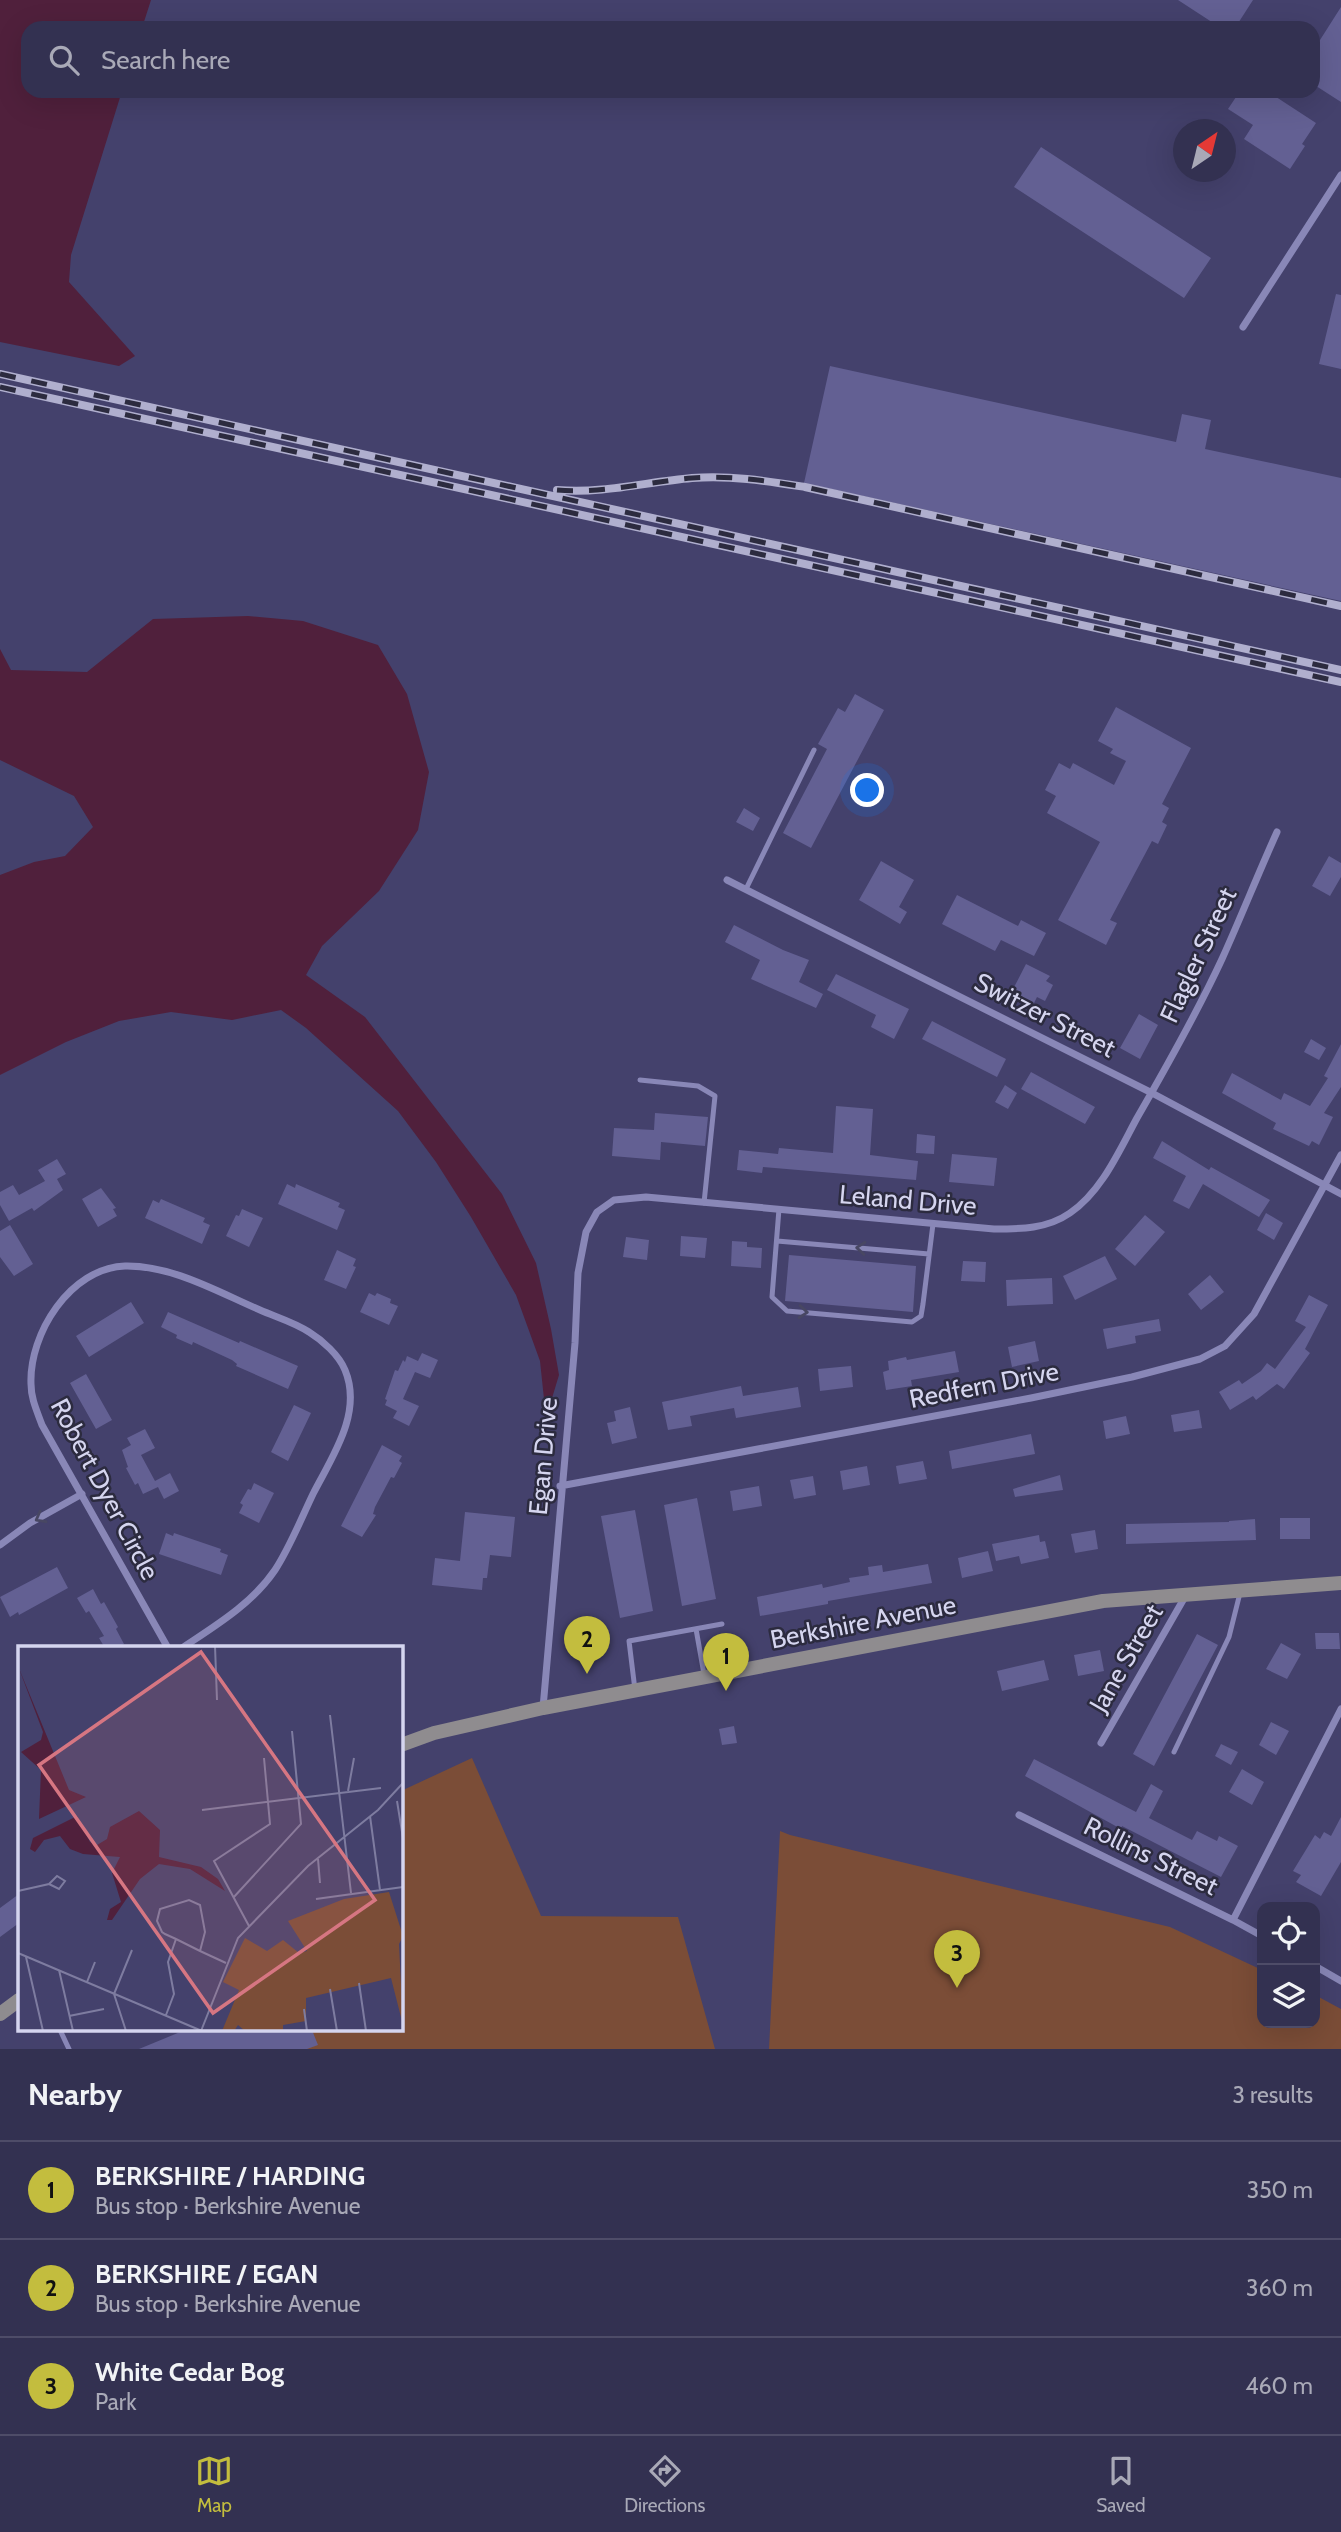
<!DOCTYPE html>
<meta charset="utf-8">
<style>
body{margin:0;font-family:Cabin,sans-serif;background:#3b3958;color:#f1f3f6}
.controls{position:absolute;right:21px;bottom:21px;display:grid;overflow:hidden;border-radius:14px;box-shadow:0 7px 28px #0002}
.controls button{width:63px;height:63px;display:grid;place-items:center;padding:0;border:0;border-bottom:2px solid #4e4c68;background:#333151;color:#f1f3f6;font:35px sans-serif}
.compass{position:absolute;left:1173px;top:119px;width:63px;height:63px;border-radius:50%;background:#333151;box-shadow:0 7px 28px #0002;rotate:35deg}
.you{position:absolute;left:868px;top:791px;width:24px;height:24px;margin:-18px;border:5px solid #fff;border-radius:50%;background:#1a73e8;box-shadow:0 0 0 10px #1a73e833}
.badge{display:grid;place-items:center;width:46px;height:46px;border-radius:50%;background:#c3bd3e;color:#111;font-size:23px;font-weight:700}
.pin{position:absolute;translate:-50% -58px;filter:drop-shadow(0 2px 4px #0008)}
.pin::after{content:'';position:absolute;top:37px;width:24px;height:21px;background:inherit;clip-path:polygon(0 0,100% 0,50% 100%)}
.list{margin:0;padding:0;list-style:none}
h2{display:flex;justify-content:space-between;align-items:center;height:91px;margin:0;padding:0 28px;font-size:30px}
h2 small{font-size:23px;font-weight:400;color:#a9a9b7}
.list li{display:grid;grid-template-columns:46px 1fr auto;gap:21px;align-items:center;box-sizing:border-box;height:98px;padding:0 28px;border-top:2px solid #4e4c68}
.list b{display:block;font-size:26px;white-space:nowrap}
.list p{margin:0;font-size:23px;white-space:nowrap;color:#a9a9b7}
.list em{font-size:23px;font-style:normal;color:#a9a9b7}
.icon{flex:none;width:38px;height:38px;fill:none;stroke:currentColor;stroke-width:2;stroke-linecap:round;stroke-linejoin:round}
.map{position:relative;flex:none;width:1341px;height:2049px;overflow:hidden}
.search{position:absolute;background:#333151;box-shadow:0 7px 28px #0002;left:21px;right:21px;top:21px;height:77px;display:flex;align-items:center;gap:18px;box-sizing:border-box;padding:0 24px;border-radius:21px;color:#a9a9b7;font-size:26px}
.sheet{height:385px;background:#333151}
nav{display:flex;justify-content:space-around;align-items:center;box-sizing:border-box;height:98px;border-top:2px solid #4e4c68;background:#333151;font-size:19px;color:#a9a9b7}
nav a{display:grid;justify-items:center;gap:4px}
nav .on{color:#c3bd3e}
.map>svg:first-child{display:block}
.green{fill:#7b4d37}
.water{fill:#50203c}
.building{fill:#636093}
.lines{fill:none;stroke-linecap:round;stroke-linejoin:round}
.service{stroke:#8987b7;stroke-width:5}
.minor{stroke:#8987b7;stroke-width:7}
.secondary{stroke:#8f8c8f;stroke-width:14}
.rail-casing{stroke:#b0afce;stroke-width:8}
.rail{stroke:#2c2b3f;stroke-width:5;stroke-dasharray:16;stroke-linecap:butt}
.oneway{stroke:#484763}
.labels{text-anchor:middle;stroke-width:5;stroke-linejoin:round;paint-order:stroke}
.street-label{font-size:26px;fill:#d5d5ef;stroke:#2c2b3f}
.inset-road{fill:none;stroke:#7e7ca0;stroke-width:2}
.view{fill:#d67682;fill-opacity:0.15;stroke:#d67682;stroke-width:3.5}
.inset-edge{fill:none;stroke:#d5d5ef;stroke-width:3.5}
</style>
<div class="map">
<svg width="1341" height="2049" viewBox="0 0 1341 2049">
<rect width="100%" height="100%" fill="#44416c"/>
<!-- green -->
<path class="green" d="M 472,1758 L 541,1916 L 678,1917 L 715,2049 L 201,2049 L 231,2030 L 401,2030 L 401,1791 Z
M 780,1831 L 790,1835 L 1170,1927 L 1262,1970 L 1262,2023 L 1315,2023 L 1315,1995 L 1341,2009 L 1341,2049 L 769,2049 Z"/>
<!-- water -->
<path class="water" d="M 0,0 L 151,0 L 142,28 L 28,28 L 28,91 L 122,91 L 71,255 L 69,282 L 135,356 L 119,366 L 0,342 Z
M 248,616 L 303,621 L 378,645 L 407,694 L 429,772 L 418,830 L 379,891 L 322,946 L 306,975 L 365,1017 L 502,1194 L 536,1263 L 551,1329 L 559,1375 L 546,1418 L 540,1361 L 516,1295 L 471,1217 L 436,1162 L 398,1111 L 306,1028 L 281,1010 L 232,1020 L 171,1012 L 119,1021 L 66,1042 L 0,1075 L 0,875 L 34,862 L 65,856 L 93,827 L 74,796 L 0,760 L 0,649 L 11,670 L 87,672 L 153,619 Z"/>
<!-- building -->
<path class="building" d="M 1178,0 L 1253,0 L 1235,28 L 1221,28 Z
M 1341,7 L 1341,102 L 1313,84 L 1313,51 Z
M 1240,91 L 1267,91 L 1316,123 L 1302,144 L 1305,146 L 1290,169 L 1244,139 L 1253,125 L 1228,109 Z
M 1041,147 L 1211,258 L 1184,298 L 1014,187 Z
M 1336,294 L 1341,295 L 1341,369 L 1319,364 Z
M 830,366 L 1176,442 L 1182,414 L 1211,420 L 1205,449 L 1341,478 L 1341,601 L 804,483 Z
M 855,694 L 884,710 L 811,848 L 783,833 L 827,749 L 818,744 L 838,708 L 845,712 Z
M 1116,707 L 1191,748 L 1162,804 L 1169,808 L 1162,822 L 1167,825 L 1158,844 L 1152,841 L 1110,920 L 1117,923 L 1106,945 L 1058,920 L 1100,842 L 1047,813 L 1056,796 L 1045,790 L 1059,763 L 1070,769 L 1073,763 L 1114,785 L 1126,761 L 1110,753 L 1113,749 L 1098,741 Z
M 744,808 L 760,818 L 753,831 L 736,822 Z
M 1329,856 L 1341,863 L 1341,877 L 1330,896 L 1312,886 Z
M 881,861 L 914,880 L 899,907 L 907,912 L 900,924 L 859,900 Z
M 957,895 L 1018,926 L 1021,920 L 1046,933 L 1034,956 L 1001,940 L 995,951 L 942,924 Z
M 734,925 L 783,950 L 809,960 L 799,982 L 823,994 L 816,1008 L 751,979 L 760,960 L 725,942 Z
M 1026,964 L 1050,976 L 1046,981 L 1053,985 L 1045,1001 L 1037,997 L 1032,1007 L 1010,995 Z
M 836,974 L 909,1009 L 894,1039 L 871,1027 L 876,1015 L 827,990 Z
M 1139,1014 L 1158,1025 L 1140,1059 L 1120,1048 Z
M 932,1021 L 1006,1059 L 997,1077 L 922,1039 Z
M 1311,1039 L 1326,1048 L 1319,1060 L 1304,1052 Z
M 1341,1044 L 1341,1087 L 1324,1113 L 1333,1117 L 1319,1145 L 1312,1141 L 1309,1146 L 1273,1129 L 1276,1123 L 1222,1093 L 1232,1073 L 1281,1100 L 1284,1093 L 1310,1106 L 1328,1078 L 1324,1076 Z
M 1031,1072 L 1095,1107 L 1085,1124 L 1021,1089 Z
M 1005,1085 L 1017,1093 L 1008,1109 L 995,1102 Z
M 836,1106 L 873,1109 L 870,1155 L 918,1161 L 916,1180 L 763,1167 L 762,1173 L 737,1170 L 739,1150 L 778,1154 L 779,1148 L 833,1153 Z
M 655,1113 L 708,1117 L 705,1146 L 661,1142 L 660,1160 L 612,1156 L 614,1128 L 654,1130 Z
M 917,1134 L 935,1136 L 934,1154 L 916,1153 Z
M 1162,1141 L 1209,1170 L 1211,1167 L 1270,1200 L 1259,1217 L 1203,1184 L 1189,1209 L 1173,1201 L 1186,1176 L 1153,1158 Z
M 952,1154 L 997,1158 L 994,1186 L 949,1182 Z
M 57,1159 L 66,1174 L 57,1179 L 63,1190 L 34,1211 L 32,1208 L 9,1221 L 0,1205 L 0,1192 L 13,1185 L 19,1195 L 45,1181 L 38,1170 Z
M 287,1184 L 295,1188 L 296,1184 L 340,1203 L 338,1207 L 345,1210 L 337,1230 L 278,1204 Z
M 101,1188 L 116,1208 L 113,1209 L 117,1216 L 98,1227 L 82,1199 Z
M 161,1199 L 205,1218 L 203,1222 L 210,1225 L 202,1244 L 145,1218 L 153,1200 L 159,1203 Z
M 242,1209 L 263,1218 L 249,1247 L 226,1236 L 236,1215 L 239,1216 Z
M 1266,1213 L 1283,1223 L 1274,1240 L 1257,1230 Z
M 1145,1215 L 1165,1232 L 1135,1266 L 1115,1249 Z
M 10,1225 L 33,1264 L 14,1276 L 0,1257 L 0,1231 Z
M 681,1236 L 707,1238 L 705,1258 L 680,1256 Z
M 626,1237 L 649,1240 L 647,1260 L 623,1257 Z
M 732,1241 L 747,1242 L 747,1247 L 762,1248 L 761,1268 L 731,1266 Z
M 337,1250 L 356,1259 L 353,1266 L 356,1267 L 346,1289 L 324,1280 Z
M 789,1255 L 916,1266 L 913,1312 L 785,1301 Z
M 1105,1256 L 1117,1279 L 1075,1300 L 1063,1276 Z
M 963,1261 L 986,1262 L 985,1282 L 961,1281 Z
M 1210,1275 L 1224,1292 L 1201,1310 L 1188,1294 Z
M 1052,1278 L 1053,1304 L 1007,1306 L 1006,1280 Z
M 369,1293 L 375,1296 L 377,1293 L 391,1299 L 390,1303 L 398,1306 L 389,1325 L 360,1312 Z
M 1309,1295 L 1328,1305 L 1305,1349 L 1310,1353 L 1284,1389 L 1277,1384 L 1256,1400 L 1253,1396 L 1230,1410 L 1219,1392 L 1239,1380 L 1242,1384 L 1261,1371 L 1267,1363 L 1275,1369 L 1306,1327 L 1295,1321 Z
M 131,1302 L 144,1323 L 89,1357 L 76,1336 Z
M 168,1312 L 239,1343 L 240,1341 L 298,1366 L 288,1389 L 236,1366 L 237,1364 L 232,1360 L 193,1342 L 192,1345 L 176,1338 L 177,1335 L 161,1327 Z
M 1159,1319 L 1161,1331 L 1135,1336 L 1136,1343 L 1107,1349 L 1103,1329 Z
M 1035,1341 L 1039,1361 L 1012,1367 L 1008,1347 Z
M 955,1351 L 959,1372 L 911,1380 L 912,1386 L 886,1390 L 883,1372 L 889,1370 L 888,1361 L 906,1357 L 907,1360 Z
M 422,1353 L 438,1360 L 430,1378 L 415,1372 L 403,1399 L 419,1406 L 409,1426 L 393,1418 L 397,1411 L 385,1405 L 387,1400 L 385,1399 L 395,1370 L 398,1371 L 403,1360 L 405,1362 L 407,1356 L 418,1361 Z
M 851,1366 L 853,1387 L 820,1391 L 818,1369 Z
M 86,1374 L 112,1420 L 96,1429 L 70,1383 Z
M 741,1386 L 743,1396 L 798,1387 L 801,1407 L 736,1418 L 734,1408 L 690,1416 L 692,1426 L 668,1430 L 662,1402 Z
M 294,1405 L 311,1413 L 288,1461 L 271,1452 Z
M 630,1407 L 637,1438 L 612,1444 L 607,1423 L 616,1421 L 614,1411 Z
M 1199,1410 L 1202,1428 L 1174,1432 L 1171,1415 Z
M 1126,1416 L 1130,1434 L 1106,1439 L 1103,1421 Z
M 145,1429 L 155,1448 L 141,1455 L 155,1481 L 170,1473 L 179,1491 L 164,1499 L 158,1487 L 143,1494 L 138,1483 L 135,1485 L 126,1468 L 128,1467 L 122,1450 L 131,1445 L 127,1438 Z
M 1031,1434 L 1035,1454 L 952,1469 L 949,1451 Z
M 382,1445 L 402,1456 L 399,1461 L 402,1463 L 394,1478 L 391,1477 L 375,1507 L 373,1514 L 376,1515 L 362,1537 L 341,1526 Z
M 923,1461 L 927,1479 L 899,1484 L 896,1466 Z
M 867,1466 L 870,1485 L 843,1490 L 840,1471 Z
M 1060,1475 L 1063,1490 L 1015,1497 L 1013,1489 Z
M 813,1476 L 816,1495 L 794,1499 L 790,1480 Z
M 254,1483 L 274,1493 L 259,1523 L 239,1513 L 243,1505 L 240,1503 L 248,1489 L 251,1490 Z
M 759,1486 L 762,1506 L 733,1511 L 730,1491 Z
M 697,1498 L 716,1599 L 682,1606 L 664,1505 Z
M 635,1510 L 653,1611 L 620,1618 L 601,1516 Z
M 465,1512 L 515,1517 L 511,1557 L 490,1555 L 487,1578 L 483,1578 L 482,1590 L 432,1585 L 435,1558 L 460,1561 Z
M 1280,1518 L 1310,1518 L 1310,1539 L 1280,1539 Z
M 1255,1519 L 1256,1540 L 1126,1544 L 1126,1524 L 1229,1522 L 1229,1521 Z
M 1095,1530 L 1098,1549 L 1075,1553 L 1071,1534 Z
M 166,1533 L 173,1536 L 174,1533 L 221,1549 L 220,1552 L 228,1555 L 221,1575 L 159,1554 Z
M 1039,1535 L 1040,1542 L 1045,1541 L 1049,1558 L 1021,1564 L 1019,1556 L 996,1561 L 992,1544 Z
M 988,1551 L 993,1571 L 962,1578 L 958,1558 Z
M 928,1564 L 932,1583 L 828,1601 L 828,1604 L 760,1616 L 757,1597 L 822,1584 L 823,1588 L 850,1582 L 849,1578 L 869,1575 L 868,1567 L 882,1565 L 883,1572 Z
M 57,1567 L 68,1588 L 19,1615 L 18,1612 L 10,1617 L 0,1597 Z
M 93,1589 L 101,1604 L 104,1602 L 118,1627 L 116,1629 L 124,1644 L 116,1648 L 105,1648 L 99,1638 L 104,1636 L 89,1611 L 86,1613 L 77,1598 Z
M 1315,1633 L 1339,1633 L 1340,1649 L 1316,1649 Z
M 1197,1634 L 1218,1645 L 1154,1766 L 1133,1754 Z
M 1281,1643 L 1301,1654 L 1287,1679 L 1266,1669 Z
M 1100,1650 L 1104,1671 L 1078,1676 L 1074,1655 Z
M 1044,1660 L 1049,1680 L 1002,1691 L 997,1671 Z
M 1271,1722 L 1289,1731 L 1276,1755 L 1259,1745 Z
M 734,1726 L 737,1743 L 722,1745 L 719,1729 Z
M 1221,1744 L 1238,1752 L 1231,1765 L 1215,1756 Z
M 1034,1759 L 1136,1812 L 1151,1784 L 1163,1791 L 1149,1818 L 1192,1840 L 1197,1831 L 1217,1841 L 1219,1836 L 1238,1846 L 1221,1877 L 1122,1826 L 1121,1829 L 1025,1776 Z
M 1242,1769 L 1264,1782 L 1252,1805 L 1229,1792 Z
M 1341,1817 L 1341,1862 L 1321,1896 L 1296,1882 L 1301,1875 L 1293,1871 L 1315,1835 L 1320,1839 L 1324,1832 L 1331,1836 Z
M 19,1894 L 19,1923 L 0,1937 L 0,1908 Z
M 185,2030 L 312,2030 L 318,2045 L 307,2049 L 139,2049 Z"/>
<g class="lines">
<!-- service -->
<path class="service" d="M 746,889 L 814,750
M 640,1080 L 698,1086 L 715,1096 L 704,1203
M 779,1209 L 772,1297 L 787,1311 L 912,1322 L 921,1316 L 923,1304 L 933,1224
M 777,1241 L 929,1254
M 696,1629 L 704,1674
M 635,1690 L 629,1641 L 722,1624
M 1174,1752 L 1229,1637 L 1240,1593
M 60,2030 L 69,2049"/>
<!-- minor -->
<path class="minor" d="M 1243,327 L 1341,175
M 727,880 L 1152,1093 L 1341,1194
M 560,1486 L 1031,1398 L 1132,1377 L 1200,1359 L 1225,1346 L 1254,1314 L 1341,1155
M 0,1545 L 30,1523 L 82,1494
M 168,1648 L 42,1425 C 37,1411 31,1399 31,1384 C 29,1334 70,1268 125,1266 C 172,1265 218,1292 260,1310 C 276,1317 294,1322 309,1332 C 322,1340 339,1355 345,1370 C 363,1413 332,1457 313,1494 C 301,1519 290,1547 275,1570 C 252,1604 215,1626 182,1648
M 543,1708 L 575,1343 L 578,1273 L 586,1232 L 597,1212 L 614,1200 L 646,1197 L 994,1229 C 1021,1229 1047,1229 1070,1213 C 1102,1191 1119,1151 1137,1118 C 1167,1066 1197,1013 1222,959 C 1241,917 1258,874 1277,832
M 1101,1743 L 1186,1595
M 1019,1815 L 1233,1920 L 1262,1936
M 1233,1920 L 1341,1709
M 1315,1966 L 1341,1981"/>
<!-- secondary -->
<path class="secondary" d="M 401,1745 L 434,1733 L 543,1708 L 1103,1601 L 1341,1583
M 0,2014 L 19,2000"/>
<!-- rail casing -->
<g class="rail-casing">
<path id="rail" d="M 0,374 L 1341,670
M 0,387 L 1341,682
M 557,490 C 603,494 646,482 692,478 C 731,475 767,481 805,487 L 1341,606"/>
</g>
<!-- rail -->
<use href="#rail" class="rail"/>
</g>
<!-- one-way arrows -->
<defs><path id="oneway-chevron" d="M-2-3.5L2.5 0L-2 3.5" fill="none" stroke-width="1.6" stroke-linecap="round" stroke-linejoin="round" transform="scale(1.75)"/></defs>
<g class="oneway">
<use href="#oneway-chevron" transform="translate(861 1248) rotate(-175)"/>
<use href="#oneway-chevron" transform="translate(803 1312) rotate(5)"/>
<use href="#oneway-chevron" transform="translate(40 1518) rotate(151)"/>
</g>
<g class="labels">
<!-- street labels -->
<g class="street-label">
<text transform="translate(1198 955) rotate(-65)" y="9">Flagler Street</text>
<text transform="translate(1045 1015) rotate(27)" y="9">Switzer Street</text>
<text transform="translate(908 1200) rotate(5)" y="9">Leland Drive</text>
<text transform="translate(984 1385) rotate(-11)" y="9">Redfern Drive</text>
<text transform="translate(543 1456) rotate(-85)" y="9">Egan Drive</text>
<text transform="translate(105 1489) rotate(62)" y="9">Robert Dyer Circle</text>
<text transform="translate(863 1622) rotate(-11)" y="9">Berkshire Avenue</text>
<text transform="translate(1126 1658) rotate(-60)" y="9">Jane Street</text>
<text transform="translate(1151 1856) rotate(26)" y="9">Rollins Street</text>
</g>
</g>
<!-- overview -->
<g transform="translate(18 1646)">
<rect width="385" height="385" fill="#44416c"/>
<path d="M 371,246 L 385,290 L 381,298 L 385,379 L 373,332 L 288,352 L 288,375 L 265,379 L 265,385 L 227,385 L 220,379 L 216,385 L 204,385 L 221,344 L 205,336 L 227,292 L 249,305 L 265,294 L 281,307 L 289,305 L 270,275 L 326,253 Z" fill="#7b4d37"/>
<path d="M 0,20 L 51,144 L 68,151 L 21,173 L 23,124 L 3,106 L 23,94 L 25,86 ZM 121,165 L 142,184 L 141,211 L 183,221 L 200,233 L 207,245 L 172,223 L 141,218 L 122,233 L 94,274 L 89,274 L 92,263 L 103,256 L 94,227 L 102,211 L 65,208 L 52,203 L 42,190 L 26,194 L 17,206 L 12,203 L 15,192 L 59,170 L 72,196 L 79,199 L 89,193 L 92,181 Z" fill="#50203c"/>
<path class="inset-road" d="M 197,0 L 199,54M 312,69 L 333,247M 330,145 L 336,112M 379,155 L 385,192M 184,164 L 363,142M 352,170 L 362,244M 300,213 L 302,237M 0,245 L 31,238 L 39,230 L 47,235 L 41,243 L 31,238M 215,252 L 283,178 L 274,85M 298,253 L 385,241M 231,280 L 196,215 L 252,178 L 246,112M 182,305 L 187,286 L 182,259 L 171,254 L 142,263 L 139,275 L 144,286 L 147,288 L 158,293 L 182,305 L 208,317M 0,307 L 184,385M 8,311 L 25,385M 41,324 L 55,385M 69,336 L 77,316M 341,337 L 348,385M 312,343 L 319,385M 96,348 L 114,304M 96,348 L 108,385M 286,363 L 289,385M 148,369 L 156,348 L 150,316 L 158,293M 51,370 L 86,363M 183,385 L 220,292 L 290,220 L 360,164 L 385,137"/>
<path class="view" d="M 183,6 L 357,254 L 195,367 L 21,119 Z"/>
<rect width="385" height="385" class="inset-edge"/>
</g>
</svg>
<div class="controls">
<button><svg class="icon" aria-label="locate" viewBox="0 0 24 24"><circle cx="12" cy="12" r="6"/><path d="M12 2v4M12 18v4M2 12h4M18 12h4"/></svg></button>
<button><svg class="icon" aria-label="layers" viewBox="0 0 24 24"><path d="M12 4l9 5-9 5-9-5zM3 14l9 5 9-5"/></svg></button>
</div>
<svg class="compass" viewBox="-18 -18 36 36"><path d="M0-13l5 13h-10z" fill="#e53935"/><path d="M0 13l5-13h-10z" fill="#a9a9b7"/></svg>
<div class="you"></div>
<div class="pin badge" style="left:726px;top:1691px">1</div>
<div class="pin badge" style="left:587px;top:1674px">2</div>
<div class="pin badge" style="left:957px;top:1988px">3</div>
<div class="search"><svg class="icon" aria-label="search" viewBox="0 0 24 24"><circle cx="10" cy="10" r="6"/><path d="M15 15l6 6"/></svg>Search here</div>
</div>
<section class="sheet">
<h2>Nearby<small>3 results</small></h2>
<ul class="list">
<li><span class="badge">1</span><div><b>BERKSHIRE / HARDING</b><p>Bus stop · Berkshire Avenue</p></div><em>350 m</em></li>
<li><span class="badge">2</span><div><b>BERKSHIRE / EGAN</b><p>Bus stop · Berkshire Avenue</p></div><em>360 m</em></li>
<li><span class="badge">3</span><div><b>White Cedar Bog</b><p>Park</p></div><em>460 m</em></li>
</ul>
</section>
<nav>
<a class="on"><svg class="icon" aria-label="map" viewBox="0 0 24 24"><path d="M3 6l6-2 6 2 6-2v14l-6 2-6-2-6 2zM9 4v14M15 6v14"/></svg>Map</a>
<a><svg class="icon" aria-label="directions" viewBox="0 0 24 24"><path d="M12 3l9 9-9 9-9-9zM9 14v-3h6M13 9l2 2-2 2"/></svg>Directions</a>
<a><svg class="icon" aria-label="saved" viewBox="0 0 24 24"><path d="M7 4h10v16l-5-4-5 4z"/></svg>Saved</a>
</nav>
